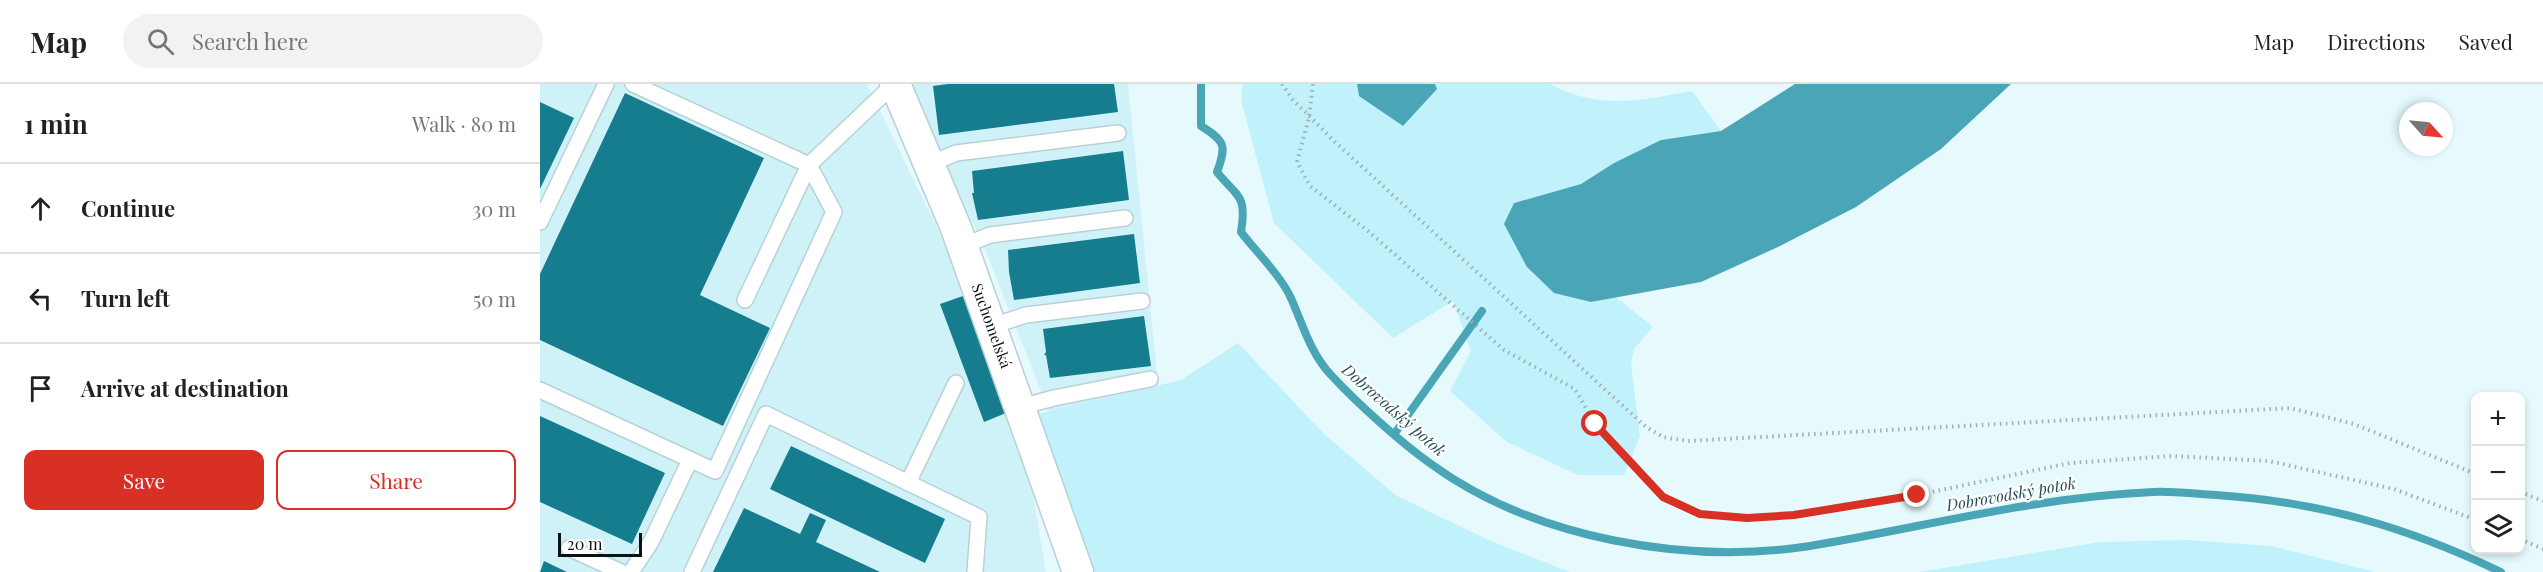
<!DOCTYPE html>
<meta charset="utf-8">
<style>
body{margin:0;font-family:"Playfair Display",serif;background:#f2f2f2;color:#222}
.controls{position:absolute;right:18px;bottom:18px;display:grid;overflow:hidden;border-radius:12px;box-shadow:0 3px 9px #0003}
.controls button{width:54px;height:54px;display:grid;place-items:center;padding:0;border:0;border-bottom:2px solid #e0e0e0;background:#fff;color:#222;font:30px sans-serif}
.compass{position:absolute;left:1859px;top:18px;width:54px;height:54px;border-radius:50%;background:#fff;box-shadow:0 3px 9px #0003;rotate:117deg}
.scale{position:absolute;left:18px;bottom:15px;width:84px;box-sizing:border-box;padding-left:6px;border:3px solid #0a1314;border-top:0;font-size:16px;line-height:21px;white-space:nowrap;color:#0a1314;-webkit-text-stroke:4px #fff;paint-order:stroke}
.stop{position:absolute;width:18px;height:18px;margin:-14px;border:4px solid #d93025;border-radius:50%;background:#fff}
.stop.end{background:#d93025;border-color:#fff;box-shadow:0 2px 6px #0008}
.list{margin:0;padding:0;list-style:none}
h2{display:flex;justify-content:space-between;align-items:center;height:78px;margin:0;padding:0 24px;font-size:26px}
h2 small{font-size:20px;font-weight:400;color:#767676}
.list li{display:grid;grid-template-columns:39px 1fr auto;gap:18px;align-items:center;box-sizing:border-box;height:90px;padding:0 24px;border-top:2px solid #e0e0e0}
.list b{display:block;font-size:22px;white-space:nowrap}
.list em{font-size:20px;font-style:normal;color:#767676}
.actions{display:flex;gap:12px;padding:18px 24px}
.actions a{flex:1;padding:14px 0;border:2px solid #d93025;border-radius:12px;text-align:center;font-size:21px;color:#d93025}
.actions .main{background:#d93025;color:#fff}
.icon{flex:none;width:33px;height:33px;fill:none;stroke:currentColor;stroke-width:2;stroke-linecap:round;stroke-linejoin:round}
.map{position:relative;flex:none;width:2003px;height:488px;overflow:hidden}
header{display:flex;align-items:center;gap:36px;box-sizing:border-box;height:84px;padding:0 30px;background:#fff;border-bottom:2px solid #e0e0e0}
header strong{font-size:28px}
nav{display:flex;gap:33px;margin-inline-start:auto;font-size:21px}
.search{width:420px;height:54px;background:#f2f2f2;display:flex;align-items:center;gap:15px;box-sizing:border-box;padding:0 21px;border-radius:33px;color:#767676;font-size:22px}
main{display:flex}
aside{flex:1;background:#fff}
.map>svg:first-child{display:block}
.built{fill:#cff2f9}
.green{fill:#c1f1fb}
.water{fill:#4aa6b6}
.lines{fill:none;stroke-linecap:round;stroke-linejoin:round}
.stream{stroke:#4aa6b6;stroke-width:8}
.building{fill:#157d8d}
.lane-casing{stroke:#b8d1d6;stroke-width:18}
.street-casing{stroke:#b8d1d6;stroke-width:33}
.path{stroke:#9eaeb1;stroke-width:4;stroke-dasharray:1.5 4.5;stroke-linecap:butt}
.lane{stroke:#fff;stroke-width:15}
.street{stroke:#fff;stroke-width:30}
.route{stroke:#d93025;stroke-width:8}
.labels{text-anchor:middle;stroke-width:4.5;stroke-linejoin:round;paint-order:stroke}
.street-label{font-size:15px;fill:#0a1314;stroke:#fff}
.water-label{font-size:16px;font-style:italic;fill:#254e56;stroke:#fff}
</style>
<header>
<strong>Map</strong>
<div class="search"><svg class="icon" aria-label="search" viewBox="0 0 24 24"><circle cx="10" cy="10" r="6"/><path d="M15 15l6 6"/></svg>Search here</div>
<nav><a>Map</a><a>Directions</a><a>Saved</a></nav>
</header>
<main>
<aside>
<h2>1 min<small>Walk · 80 m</small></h2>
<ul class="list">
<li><svg class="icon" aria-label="ahead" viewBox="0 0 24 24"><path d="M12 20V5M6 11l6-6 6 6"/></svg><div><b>Continue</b></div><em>30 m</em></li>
<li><svg class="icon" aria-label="left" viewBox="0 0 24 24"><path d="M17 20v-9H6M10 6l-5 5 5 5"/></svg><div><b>Turn left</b></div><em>50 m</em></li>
<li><svg class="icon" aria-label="arrive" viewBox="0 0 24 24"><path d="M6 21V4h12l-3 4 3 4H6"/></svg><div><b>Arrive at destination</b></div></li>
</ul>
<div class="actions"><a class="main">Save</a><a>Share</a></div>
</aside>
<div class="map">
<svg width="2003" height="488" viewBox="0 0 2003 488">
<rect width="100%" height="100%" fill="#e6fafe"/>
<!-- built -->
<path class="built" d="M 0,0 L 327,0 L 419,189 L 491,399 L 506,488 L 0,488 Z
M 367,0 L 588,0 L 620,319 L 513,337 L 444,163 Z"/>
<!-- green -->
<path class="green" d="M 702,0 L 1010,0 C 1061,27 1100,16 1152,7 L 1181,47 L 1121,56 L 1074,79 L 1041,100 L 974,119 L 1051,218 L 1076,213 L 1113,243 L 1094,265 L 1091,281 L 1100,352 L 1084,391 L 1038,391 L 967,358 L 910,307 L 931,267 L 913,217 L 853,254 L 734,139 L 702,20 Z
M 698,259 L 785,351 L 857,412 L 953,458 L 1030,488 L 554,488 L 498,330 L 641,296 Z
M 1648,456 L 1731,462 L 1835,488 L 1379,488 L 1560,458 Z"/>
<!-- water -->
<path class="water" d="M 817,0 L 895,0 L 897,5 L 863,42 L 819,12 Z
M 1255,0 L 1471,0 L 1401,65 L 1316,123 L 1238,163 L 1161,198 L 1051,218 L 1014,209 L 987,183 L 964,140 L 974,119 L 1041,100 L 1074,79 L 1121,56 L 1181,47 Z"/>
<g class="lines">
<!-- stream -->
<path class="stream" d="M 661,0 L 661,42 C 685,57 687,61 677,88 C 698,114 707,110 701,148 C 716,168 737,187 749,210 C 762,237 769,268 791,291 C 817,319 860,358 891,380 C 994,455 1147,481 1270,462 C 1386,443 1494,413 1613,408 C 1634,407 1655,410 1676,411 C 1781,418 1867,443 1961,488
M 855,349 L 942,227"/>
</g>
<!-- building -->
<path class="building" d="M 408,0 L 574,0 L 578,28 L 399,51 L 393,2 Z
M 85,9 L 224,74 L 160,211 L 230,244 L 183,342 L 0,256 L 0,190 Z
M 0,18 L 34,34 L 0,105 Z
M 583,67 L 589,116 L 438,136 L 432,109 L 434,109 L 432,87 Z
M 594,150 L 600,199 L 474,216 L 469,188 L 468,166 Z
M 423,212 L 466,329 L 444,338 L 400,220 Z
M 604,232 L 611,282 L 510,294 L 506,271 L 504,271 L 506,268 L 503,245 Z
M 0,332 L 125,389 L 92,460 L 0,418 Z
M 251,362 L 405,435 L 385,479 L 230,405 Z
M 204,424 L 260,450 L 270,429 L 286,436 L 276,458 L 340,488 L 173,488 Z
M 4,477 L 27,488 L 0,488 Z"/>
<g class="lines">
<!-- lane casing -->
<g class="lane-casing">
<path id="lane" d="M 93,0 L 269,81 L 205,216
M 390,80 L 416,69 L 578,49
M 0,138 L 66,0
M 423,162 L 450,151 L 585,134
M 452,242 L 486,231 L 602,217
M 0,306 L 175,387 L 294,128 L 269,81 L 354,0
M 480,323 L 514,314 L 610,295
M 368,399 L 416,299
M 29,464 L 81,488
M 91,488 L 111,458 L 150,376
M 152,488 L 226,330 L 439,433 L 435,488"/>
</g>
<!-- street casing -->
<g class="street-casing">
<path id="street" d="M 355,0 L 416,144 L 538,488"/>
</g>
<!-- path -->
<path class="path" d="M 742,0 L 753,16 L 795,58 L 1106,343 L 1123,353 L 1148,357 L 1750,324 L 1814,340 L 1936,390
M 773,0 L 769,33 L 757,78 L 770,102 L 828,147 L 964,266 L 1035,305 L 1055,340 L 1123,413 L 1160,430 L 1207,434 L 1254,431 L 1377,411 L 1530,379 L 1632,372 L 1729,377 L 1854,405 L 1936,436
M 1980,408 L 2003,417
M 1980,455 L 2003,465"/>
<!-- lane -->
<use href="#lane" class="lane"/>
<!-- street -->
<use href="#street" class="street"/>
</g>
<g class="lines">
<!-- route -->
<path class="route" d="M 1055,340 L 1123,413 L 1160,430 L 1207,434 L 1254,431 L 1377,411"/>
</g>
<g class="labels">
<!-- street labels -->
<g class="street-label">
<text transform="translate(451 242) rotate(70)" y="5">Suchomelská</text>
</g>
<!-- water labels -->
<g class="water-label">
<text transform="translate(854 326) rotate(41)" y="6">Dobrovodský potok</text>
<text transform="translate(1471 410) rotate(-10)" y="6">Dobrovodský potok</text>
</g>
</g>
</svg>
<div class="controls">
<button>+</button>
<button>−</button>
<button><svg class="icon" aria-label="layers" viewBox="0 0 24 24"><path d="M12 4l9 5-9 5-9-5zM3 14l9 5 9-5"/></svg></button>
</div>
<svg class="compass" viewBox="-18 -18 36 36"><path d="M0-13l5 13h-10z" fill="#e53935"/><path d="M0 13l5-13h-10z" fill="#767676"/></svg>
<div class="scale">20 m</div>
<div class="stop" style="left:1055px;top:340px"></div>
<div class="stop end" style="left:1377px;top:411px"></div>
</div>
</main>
